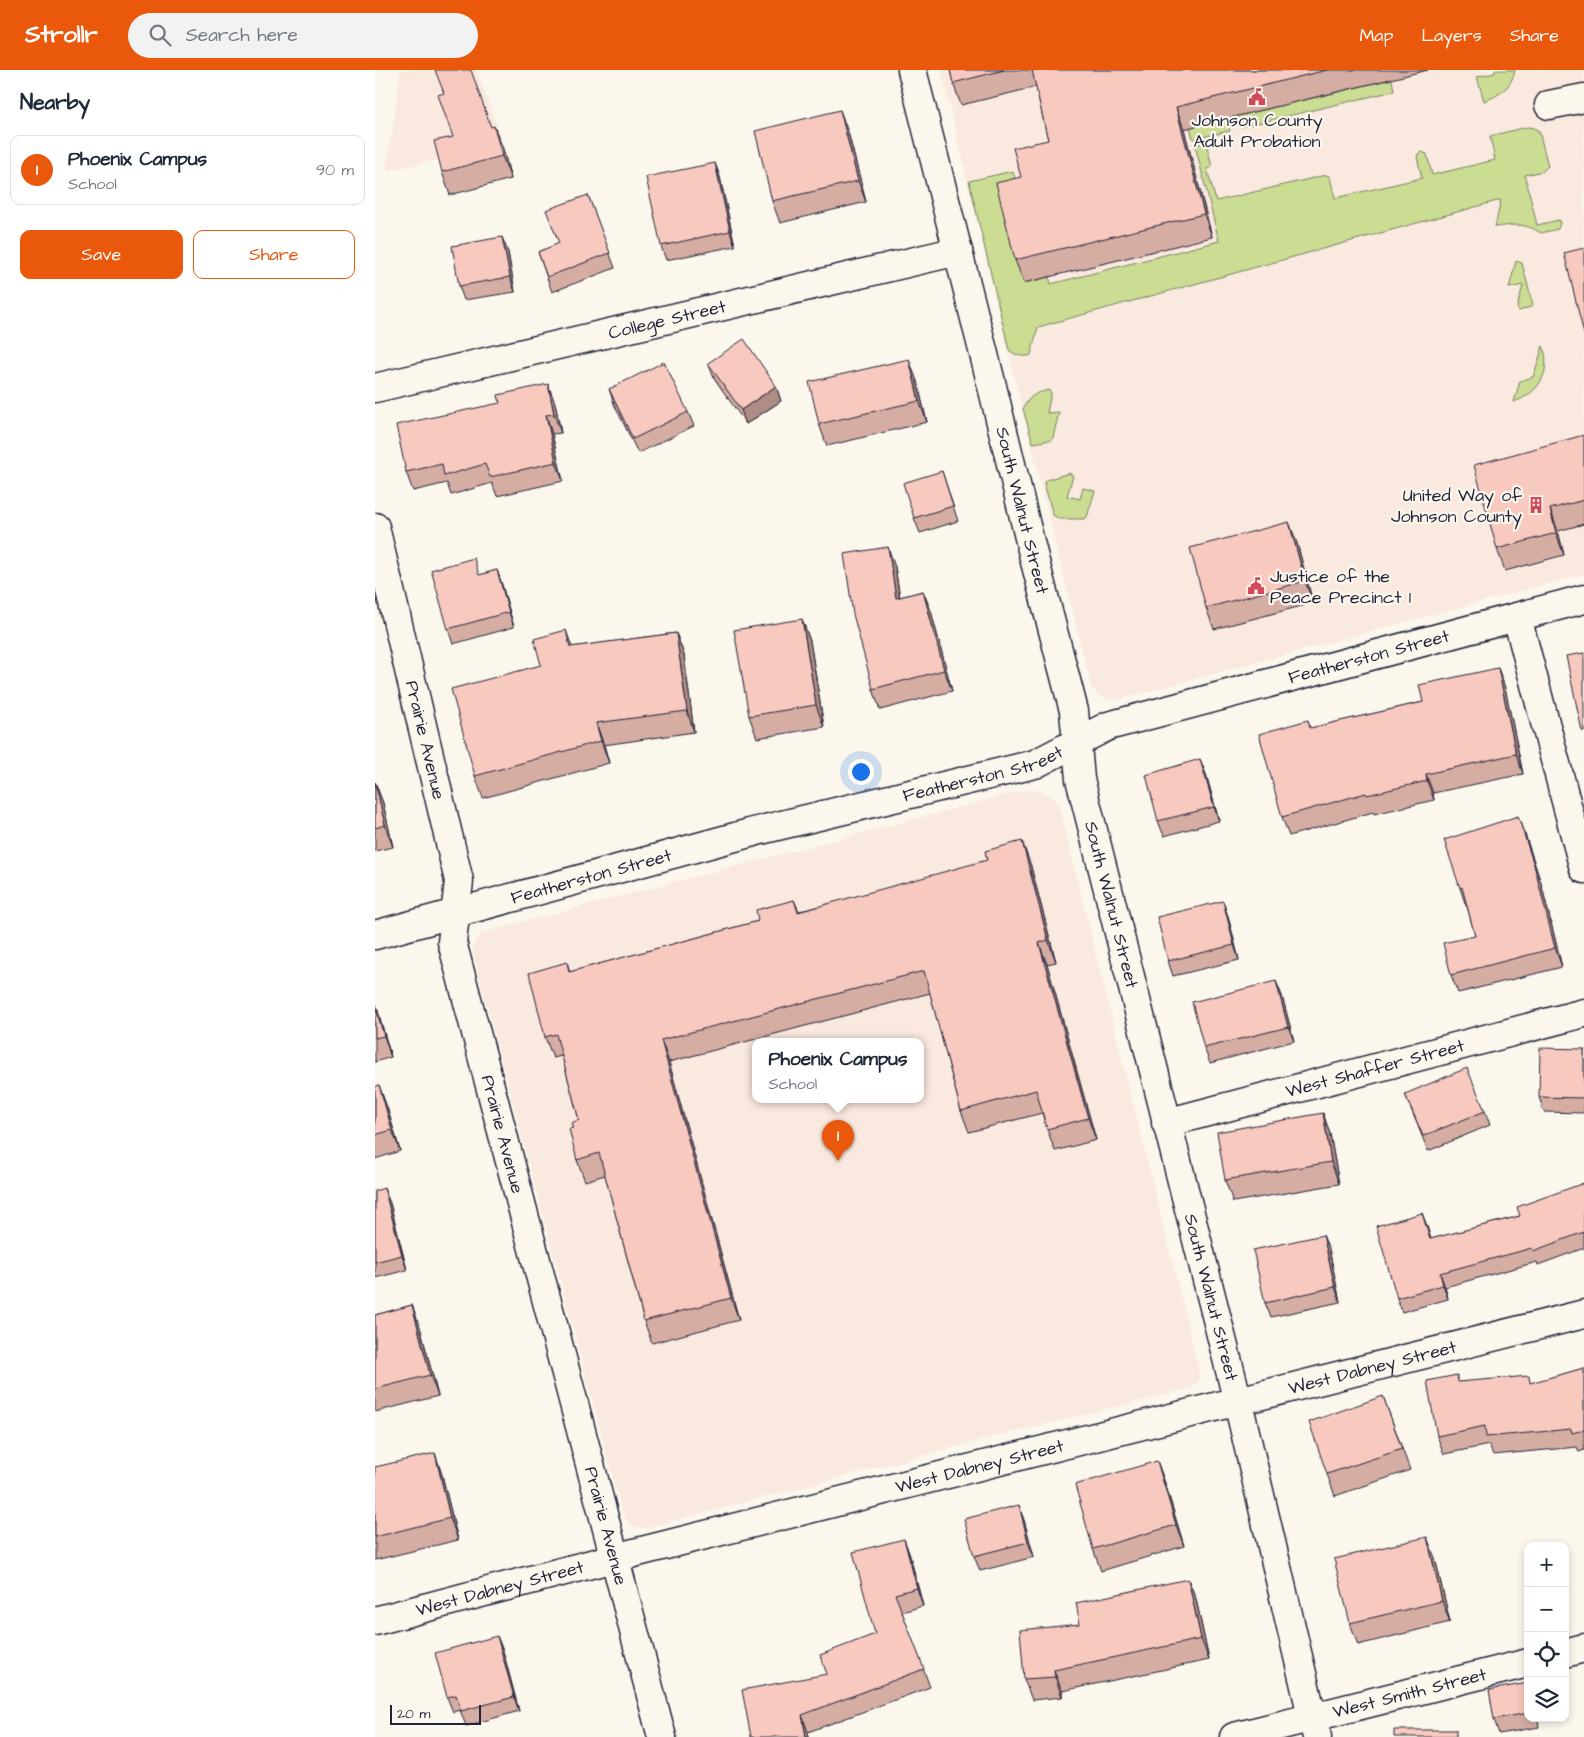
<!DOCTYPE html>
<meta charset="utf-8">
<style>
body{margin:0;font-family:"Architects Daughter",sans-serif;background:#f2f2f3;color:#1f2937}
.controls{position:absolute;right:15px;bottom:15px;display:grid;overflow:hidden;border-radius:10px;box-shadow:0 2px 8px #0003}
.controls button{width:45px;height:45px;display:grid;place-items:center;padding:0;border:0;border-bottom:1px solid #e0e1e3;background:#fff;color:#1f2937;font:25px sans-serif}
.scale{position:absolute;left:15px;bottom:12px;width:91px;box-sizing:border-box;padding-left:5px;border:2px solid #22223b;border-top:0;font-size:14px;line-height:18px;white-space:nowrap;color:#22223b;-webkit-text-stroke:4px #fbf7ec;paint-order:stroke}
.you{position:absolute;left:485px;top:701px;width:18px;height:18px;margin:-12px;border:4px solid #fff;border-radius:50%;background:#1a73e8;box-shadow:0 0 0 8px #1a73e833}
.badge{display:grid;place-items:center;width:32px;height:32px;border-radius:50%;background:#ea580c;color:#fff;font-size:16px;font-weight:700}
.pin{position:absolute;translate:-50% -41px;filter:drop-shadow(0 1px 2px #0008)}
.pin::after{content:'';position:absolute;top:26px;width:18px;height:15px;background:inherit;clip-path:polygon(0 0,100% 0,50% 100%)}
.popup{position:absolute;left:377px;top:968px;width:172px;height:65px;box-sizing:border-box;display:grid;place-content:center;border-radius:10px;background:#fff;filter:drop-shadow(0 1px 4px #0005);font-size:16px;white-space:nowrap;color:#747a83}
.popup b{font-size:19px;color:#1f2937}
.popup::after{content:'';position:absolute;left:50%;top:100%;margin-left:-10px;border:10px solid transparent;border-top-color:#fff}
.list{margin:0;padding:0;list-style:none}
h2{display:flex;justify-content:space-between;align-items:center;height:65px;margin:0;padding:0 20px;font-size:21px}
h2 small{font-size:16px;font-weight:400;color:#747a83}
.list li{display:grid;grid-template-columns:32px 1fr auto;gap:15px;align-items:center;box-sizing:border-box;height:70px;margin:0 10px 10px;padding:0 10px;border:1px solid #e0e1e3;border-radius:10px}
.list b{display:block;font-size:19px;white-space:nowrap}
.list p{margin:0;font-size:16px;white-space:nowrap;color:#747a83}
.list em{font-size:16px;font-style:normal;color:#747a83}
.actions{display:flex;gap:10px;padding:15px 20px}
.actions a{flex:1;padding:11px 0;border:1px solid #ea580c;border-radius:10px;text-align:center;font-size:18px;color:#ea580c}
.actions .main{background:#ea580c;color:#fff}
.icon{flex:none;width:28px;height:28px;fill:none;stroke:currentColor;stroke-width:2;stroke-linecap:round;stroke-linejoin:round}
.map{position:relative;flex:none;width:1209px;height:1667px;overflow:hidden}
header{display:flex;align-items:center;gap:30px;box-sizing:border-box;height:70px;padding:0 25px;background:#ea580c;color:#fff}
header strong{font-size:24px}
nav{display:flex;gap:28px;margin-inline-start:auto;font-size:18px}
.search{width:350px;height:45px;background:#f2f2f3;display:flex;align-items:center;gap:12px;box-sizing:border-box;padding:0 18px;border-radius:28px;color:#747a83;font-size:19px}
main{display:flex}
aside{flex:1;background:#fff}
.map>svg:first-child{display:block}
.built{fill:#fae9de;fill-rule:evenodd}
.green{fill:#cadd92;stroke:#768066}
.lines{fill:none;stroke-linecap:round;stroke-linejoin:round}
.minor-casing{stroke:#22223b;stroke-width:31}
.minor{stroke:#fbf7ec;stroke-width:28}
.wall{fill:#d5ada3;stroke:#22223b}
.shaded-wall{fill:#ae8d85;stroke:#22223b}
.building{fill:#f8c9be;stroke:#22223b}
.labels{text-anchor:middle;stroke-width:4.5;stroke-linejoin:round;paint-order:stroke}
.poi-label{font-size:18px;fill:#22223b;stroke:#fbf7ec}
.street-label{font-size:18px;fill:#22223b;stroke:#fbf7ec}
</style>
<header>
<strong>Strollr</strong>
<div class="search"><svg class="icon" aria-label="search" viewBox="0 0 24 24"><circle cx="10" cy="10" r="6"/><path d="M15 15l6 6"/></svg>Search here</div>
<nav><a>Map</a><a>Layers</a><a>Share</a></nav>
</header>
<main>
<aside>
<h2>Nearby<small></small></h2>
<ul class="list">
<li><span class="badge">1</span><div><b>Phoenix Campus</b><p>School</p></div><em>90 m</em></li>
</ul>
<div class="actions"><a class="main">Save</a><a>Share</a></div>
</aside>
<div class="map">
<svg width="1209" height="1667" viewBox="0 0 1209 1667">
<rect width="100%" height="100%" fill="#fbf7ec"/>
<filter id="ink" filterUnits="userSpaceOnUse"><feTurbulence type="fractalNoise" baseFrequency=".02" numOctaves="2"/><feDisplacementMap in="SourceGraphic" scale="10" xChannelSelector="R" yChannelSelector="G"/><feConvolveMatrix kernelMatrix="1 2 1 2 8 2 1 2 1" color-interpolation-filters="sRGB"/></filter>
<g filter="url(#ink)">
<!-- built -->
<path class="built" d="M 26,0 L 102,0 L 129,76 L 11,101 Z
M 566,0 L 1209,0 L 1209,504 L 745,629 L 736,630 L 727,627 L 720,622 L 716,616 L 642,318 Z
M 658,720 L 666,721 L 679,728 L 684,735 L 824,1300 L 825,1307 L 822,1314 L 816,1318 L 603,1371 L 271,1458 L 258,1456 L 252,1451 L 247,1442 L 98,883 L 98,876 L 101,870 L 106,864 L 113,861 L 643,722 ZM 380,972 L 546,972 L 546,1030 L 380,1030 Z"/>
<!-- green -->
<path class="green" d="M 1119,0 L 1140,0 C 1137,17 1124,26 1109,31 L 1102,7 L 1120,3 Z
M 803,6 L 851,48 L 855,61 L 818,69 Z
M 1017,9 L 1019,21 L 866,57 L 863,46 Z
M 1152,57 L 1159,58 L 1164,61 L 1173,96 L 1168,101 L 1150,105 L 1162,155 L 1184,150 L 1185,153 L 1183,159 L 1166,163 C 1148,152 1139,155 1120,157 L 1126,130 L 663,257 L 656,285 C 649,288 640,285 634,280 L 594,111 L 638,101 L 646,132 L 649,213 L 674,207 L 676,214 L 844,171 L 820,75 L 831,72 L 837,97 L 832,99 L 841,131 L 951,105 L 955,107 L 960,128 L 1047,108 L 1042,87 L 1043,84 L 1046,82 L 1052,84 L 1057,105 L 1120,90 L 1115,66 Z
M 1141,191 L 1147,193 L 1158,236 L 1144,241 L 1142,238 L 1148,215 L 1134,218 Z
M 1168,276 C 1177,302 1164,323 1139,332 L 1145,311 L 1158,307 Z
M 674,320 L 676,323 L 672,343 L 684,342 L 678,368 L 677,370 L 658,373 L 648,339 C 654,326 660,323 674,320 Z
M 694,403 L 698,406 L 692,426 L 705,429 L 708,418 L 720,421 L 712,447 L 709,449 L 684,449 L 678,445 L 669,413 L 671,410 Z"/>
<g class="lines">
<!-- minor casing -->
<g class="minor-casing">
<g id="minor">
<path id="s1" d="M 537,0 L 616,312 L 658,484 L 699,641 L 705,709 L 863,1332 L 942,1667"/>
<path d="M 1174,35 L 1209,28"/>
<path id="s2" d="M 0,318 L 583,181"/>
<path id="s3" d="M 0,457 L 84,811 L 77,872 L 287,1667"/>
<path d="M 1142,547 L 1209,799"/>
<path id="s4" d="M 0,865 L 382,761 L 660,694 L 733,656 L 1209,529"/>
<path id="s5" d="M 791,1053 L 1209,943"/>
<path id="s6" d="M 0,1551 L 239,1488 L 1209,1244"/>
<path d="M 1190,1583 L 1209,1578"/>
<path id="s7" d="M 859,1667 L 1153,1593"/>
</g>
</g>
<!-- minor -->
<use href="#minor" class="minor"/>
</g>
<!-- wall -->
<path class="wall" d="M 575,0 L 1053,0 L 809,59 L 837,167 L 649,213 L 640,190 L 646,107 L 673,70 L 661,17 L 586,35 L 578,13 Z
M 116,57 L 128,79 L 136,109 L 75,125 L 67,102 L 78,67 Z
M 473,62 L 491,132 L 405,153 L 397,131 Z
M 340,93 L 345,107 L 360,176 L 291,190 L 286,176 Z
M 213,125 L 240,198 L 177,222 L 163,182 L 184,174 Z
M 133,182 L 140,222 L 89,230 L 84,216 Z
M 333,293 L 401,316 L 406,331 L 371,354 L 339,308 Z
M 542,311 L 552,352 L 452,376 L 444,354 Z
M 234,319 L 313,342 L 319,356 L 263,383 L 239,334 Z
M 180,333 L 186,363 L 177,364 L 188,411 L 122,426 L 117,413 L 76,425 L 72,413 L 38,421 L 31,402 Z
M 1209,365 L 1209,454 L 1183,461 L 1189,485 L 1130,501 L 1122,479 Z
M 567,401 L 583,451 L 545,463 L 539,448 Z
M 922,473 L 938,533 L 839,559 L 831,538 Z
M 520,497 L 525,527 L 548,521 L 556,541 L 577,621 L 505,640 L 498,619 Z
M 122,500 L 127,515 L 139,557 L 78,574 L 73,559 L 105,505 Z
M 427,549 L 435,571 L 449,657 L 382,668 L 374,646 Z
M 191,560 L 197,577 L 301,563 L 309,585 L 319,662 L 229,675 L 234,693 L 108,728 L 100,706 L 166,595 Z
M 1123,598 L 1130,618 L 1148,704 L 1058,723 L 1059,730 L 999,744 L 998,742 L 914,766 L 907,747 L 936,658 L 1048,632 Z
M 831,704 L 844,751 L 789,766 L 783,751 Z
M 0,712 L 8,733 L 18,777 L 0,781 Z
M 1150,764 L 1166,813 L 1187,897 L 1083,923 L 1076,905 L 1100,866 L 1092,836 L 1091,836 L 1085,818 Z
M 655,793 L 681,892 L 672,894 L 721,1070 L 680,1081 L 672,1059 L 667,1043 L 594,1062 L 586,1041 L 555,923 L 294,992 L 364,1250 L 277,1273 L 269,1251 L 230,1105 L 210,1111 L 202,1090 L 198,1058 L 204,1050 L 187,986 L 178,988 L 170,967 L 192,892 L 195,902 L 383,851 L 419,830 L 424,841 Z
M 853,846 L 864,890 L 798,906 L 793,891 Z
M 901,911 L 907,926 L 919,971 L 835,993 L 829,978 Z
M 0,932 L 16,987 L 0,992 Z
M 1209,979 L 1209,1043 L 1169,1042 L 1164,1027 Z
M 0,1017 L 12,1037 L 25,1081 L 0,1089 Z
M 1030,1024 L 1110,1041 L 1115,1055 L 1053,1081 Z
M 948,1043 L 955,1064 L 964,1114 L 858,1132 L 850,1110 Z
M 1209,1113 L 1209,1178 L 1163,1195 L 1162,1192 L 1070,1217 L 1073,1229 L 1027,1242 L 1022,1228 L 1047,1143 L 1056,1169 L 1145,1146 Z
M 0,1121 L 15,1133 L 32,1200 L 0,1208 Z
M 954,1179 L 965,1232 L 896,1247 L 890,1233 Z
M 37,1235 L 45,1257 L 63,1326 L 0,1342 L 0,1245 Z
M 1209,1298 L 1209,1380 L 1204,1382 L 1202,1377 L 1118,1385 L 1114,1375 L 1069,1384 L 1062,1366 L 1084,1312 L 1157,1313 Z
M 1008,1326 L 1035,1400 L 960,1426 L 952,1404 Z
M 60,1383 L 67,1405 L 83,1470 L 0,1490 L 0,1419 Z
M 782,1391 L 790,1413 L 809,1476 L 726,1501 L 718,1479 Z
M 649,1450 L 659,1487 L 605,1501 L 599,1486 Z
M 529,1469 L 535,1486 L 548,1536 L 527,1542 L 555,1617 L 433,1662 L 376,1667 L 500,1564 Z
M 1060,1488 L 1075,1552 L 983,1575 L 975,1553 Z
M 813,1509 L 821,1529 L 834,1590 L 687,1621 L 687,1627 L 657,1630 L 649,1609 L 705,1554 Z
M 122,1566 L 128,1581 L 144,1641 L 91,1656 L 85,1640 L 78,1642 L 72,1627 Z
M 1153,1613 L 1153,1648 L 1163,1648 L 1164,1657 L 1124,1664 L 1119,1649 Z"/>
<!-- shaded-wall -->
<path class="shaded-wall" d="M 801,37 L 809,59 L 837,167 L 829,144 Z
M 465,40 L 473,62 L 491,132 L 483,111 Z
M 119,56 L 128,79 L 136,109 L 127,86 Z
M 340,93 L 345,107 L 360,176 L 355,161 Z
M 127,167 L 133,182 L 140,222 L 135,207 Z
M 534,289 L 542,311 L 552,352 L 544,331 Z
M 173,314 L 180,333 L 186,363 L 179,344 Z
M 401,316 L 406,331 L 371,354 L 366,340 Z
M 171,345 L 177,364 L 188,411 L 181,392 Z
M 1175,439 L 1183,461 L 1189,485 L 1181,463 Z
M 914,452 L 922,473 L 938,533 L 930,511 Z
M 513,477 L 520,497 L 528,549 L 521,528 Z
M 122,500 L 127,515 L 139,557 L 134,542 Z
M 548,521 L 556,541 L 577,621 L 569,600 Z
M 427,549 L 435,571 L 449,657 L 441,635 Z
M 301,563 L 309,585 L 319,662 L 312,641 Z
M 1123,598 L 1130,618 L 1148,704 L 1141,684 Z
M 221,653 L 229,675 L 234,693 L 226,671 Z
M 825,689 L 831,704 L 844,751 L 839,737 Z
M 1051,704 L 1058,723 L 1059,730 L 1052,711 Z
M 0,712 L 8,733 L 18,777 L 10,755 Z
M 1143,746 L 1166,813 L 1187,897 L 1180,878 Z
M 647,771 L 655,793 L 681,892 L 673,870 Z
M 848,831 L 853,846 L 864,890 L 859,875 Z
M 664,873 L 672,894 L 721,1070 L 713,1048 Z
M 901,911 L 907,926 L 919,971 L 913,957 Z
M 0,932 L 2,937 L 16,987 L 9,966 L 0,936 Z
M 286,970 L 294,992 L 364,1250 L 356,1228 Z
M 4,1015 L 12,1037 L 25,1081 L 17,1060 Z
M 948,1043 L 955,1064 L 964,1114 L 956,1092 Z
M 9,1118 L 15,1133 L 32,1200 L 27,1185 Z
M 1047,1143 L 1052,1156 L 1060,1183 L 1055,1169 Z
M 948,1165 L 954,1179 L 965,1232 L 960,1217 Z
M 1065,1203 L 1070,1217 L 1073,1229 L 1068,1215 Z
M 37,1235 L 45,1257 L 63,1326 L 55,1305 Z
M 60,1383 L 67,1405 L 83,1470 L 75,1448 Z
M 782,1391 L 790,1413 L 809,1476 L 801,1455 Z
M 644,1435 L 649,1450 L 659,1487 L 653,1472 Z
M 1052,1467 L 1060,1488 L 1075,1552 L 1067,1531 Z
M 529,1469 L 535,1486 L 548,1536 L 542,1518 Z
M 813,1509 L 821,1529 L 834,1590 L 826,1569 Z
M 122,1566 L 128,1581 L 144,1641 L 139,1627 Z
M 679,1600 L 687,1621 L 687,1627 L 680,1607 Z
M 427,1645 L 433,1662 L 434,1667 L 431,1667 Z"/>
<!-- building -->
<path class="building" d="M 60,0 L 96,0 L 116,57 L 119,56 L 127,86 L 67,102 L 59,71 L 78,67 L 63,25 L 69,23 Z
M 575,0 L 629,0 L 578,13 Z
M 657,0 L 952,0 L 801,37 L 829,144 L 640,190 L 621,113 L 646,107 L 638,78 L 673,70 Z
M 465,40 L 483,111 L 397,131 L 380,61 Z
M 340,93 L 355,161 L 286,176 L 271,107 Z
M 213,125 L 235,183 L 172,207 L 163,182 L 184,173 L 171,140 Z
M 127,167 L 135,207 L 84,216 L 77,176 Z
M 1209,178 L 1209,264 L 1189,183 Z
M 369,269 L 401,316 L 366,340 L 333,293 Z
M 534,289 L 544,331 L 444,354 L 434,312 Z
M 289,292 L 313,342 L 258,369 L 234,319 Z
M 173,314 L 179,344 L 171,345 L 181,392 L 115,407 L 110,394 L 69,406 L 67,394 L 31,402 L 21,355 L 125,333 L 123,325 Z
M 1209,365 L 1209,430 L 1175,439 L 1181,463 L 1122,479 L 1099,395 Z
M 567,401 L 578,436 L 539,448 L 528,413 Z
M 914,452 L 930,511 L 831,538 L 815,478 Z
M 513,477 L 521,528 L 548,521 L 569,600 L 498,619 L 478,544 L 469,484 Z
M 99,488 L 104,505 L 122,500 L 134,542 L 73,559 L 56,500 Z
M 427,549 L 441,635 L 374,646 L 359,560 Z
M 191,560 L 195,577 L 301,563 L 312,641 L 221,653 L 226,671 L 100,706 L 76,619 L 166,595 L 159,569 Z
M 1209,583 L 1209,661 L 1207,661 L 1191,586 Z
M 1123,598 L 1141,684 L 1051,704 L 1052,711 L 992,725 L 991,723 L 907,747 L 884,664 L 933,650 L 935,658 L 1048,632 L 1044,615 Z
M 825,689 L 839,737 L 783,751 L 771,705 Z
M 0,712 L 10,755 L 0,758 Z
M 1143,746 L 1159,795 L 1180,878 L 1076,905 L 1068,873 L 1100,866 L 1087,817 L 1085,818 L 1069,770 Z
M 647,771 L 673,870 L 664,873 L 713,1048 L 672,1059 L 661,1020 L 586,1041 L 549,901 L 286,970 L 356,1228 L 269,1251 L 224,1083 L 202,1090 L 194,1059 L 198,1058 L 196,1053 L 204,1050 L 181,964 L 170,967 L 154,903 L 192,892 L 194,902 L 383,851 L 381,840 L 419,830 L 423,842 L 612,790 L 610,781 Z
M 848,831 L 859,875 L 793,891 L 782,847 Z
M 901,911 L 913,957 L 829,978 L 817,932 Z
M 0,936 L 9,966 L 0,968 Z
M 1165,978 L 1209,979 L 1209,1028 L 1164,1027 Z
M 1092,998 L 1110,1041 L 1048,1066 L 1030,1024 Z
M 4,1015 L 17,1060 L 0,1065 L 0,1017 Z
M 948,1043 L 956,1092 L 850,1110 L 842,1062 Z
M 1209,1113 L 1209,1162 L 1158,1181 L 1157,1178 L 1065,1203 L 1068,1215 L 1022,1228 L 1001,1156 L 1047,1143 L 1055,1169 L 1145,1146 L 1142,1137 Z
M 9,1118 L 27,1185 L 0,1192 L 0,1121 Z
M 948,1165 L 960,1217 L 890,1233 L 878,1180 Z
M 37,1235 L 55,1305 L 0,1319 L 0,1245 Z
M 1209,1298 L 1209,1360 L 1197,1363 L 1196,1359 L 1111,1367 L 1110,1356 L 1062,1366 L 1052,1311 L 1082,1305 L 1083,1312 L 1154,1306 L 1155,1313 Z
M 1008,1326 L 1027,1379 L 952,1404 L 934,1352 Z
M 60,1383 L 75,1448 L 0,1467 L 0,1419 L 1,1419 L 0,1415 L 0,1397 Z
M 782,1391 L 801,1455 L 718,1479 L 700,1415 Z
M 644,1435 L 653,1472 L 599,1486 L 589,1449 Z
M 1052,1467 L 1067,1531 L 975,1553 L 959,1489 Z
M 529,1469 L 542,1518 L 520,1524 L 549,1599 L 427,1645 L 431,1667 L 376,1667 L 367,1620 L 452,1604 L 445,1585 L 500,1564 L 478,1482 Z
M 813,1509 L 826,1569 L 679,1600 L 680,1607 L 649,1609 L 645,1560 L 705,1554 L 701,1533 Z
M 122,1566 L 139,1627 L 86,1641 L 81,1625 L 72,1627 L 60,1583 Z
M 1153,1613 L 1153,1643 L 1119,1649 L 1114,1620 Z
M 1019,1660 L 1081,1660 L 1081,1667 L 1019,1667 Z"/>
</g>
<!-- icons -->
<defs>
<g id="civic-bare" transform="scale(1.35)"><path d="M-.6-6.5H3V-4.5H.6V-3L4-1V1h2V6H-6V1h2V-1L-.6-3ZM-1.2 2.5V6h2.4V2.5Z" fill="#d1495b" stroke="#fbf7ec" stroke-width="2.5" paint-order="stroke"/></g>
<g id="building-bare" transform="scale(1.35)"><path d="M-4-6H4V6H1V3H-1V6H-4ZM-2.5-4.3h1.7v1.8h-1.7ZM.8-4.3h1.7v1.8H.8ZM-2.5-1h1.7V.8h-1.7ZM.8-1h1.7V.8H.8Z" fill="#d1495b" stroke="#fbf7ec" stroke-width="2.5" paint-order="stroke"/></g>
</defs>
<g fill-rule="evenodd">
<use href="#civic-bare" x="882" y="27"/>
<use href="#building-bare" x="1161" y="435"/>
<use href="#civic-bare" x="881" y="516"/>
</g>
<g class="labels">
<!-- poi labels -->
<g class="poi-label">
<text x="882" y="56">Johnson County<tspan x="882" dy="21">Adult Probation</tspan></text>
<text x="1147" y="431" text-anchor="end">United Way of<tspan x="1147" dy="21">Johnson County</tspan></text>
<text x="895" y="512" text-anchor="start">Justice of the<tspan x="895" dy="21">Peace Precinct 1</tspan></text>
</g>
<!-- street labels -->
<g class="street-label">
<text dy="6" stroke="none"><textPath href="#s2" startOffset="300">College Street</textPath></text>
<text dy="6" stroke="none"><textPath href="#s1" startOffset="454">South Walnut Street</textPath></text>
<text dy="6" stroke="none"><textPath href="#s4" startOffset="1034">Featherston Street</textPath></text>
<text dy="6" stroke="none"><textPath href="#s3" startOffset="219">Prairie Avenue</textPath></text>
<text dy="6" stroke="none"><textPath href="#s4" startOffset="629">Featherston Street</textPath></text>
<text dy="6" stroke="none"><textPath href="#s4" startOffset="224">Featherston Street</textPath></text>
<text dy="6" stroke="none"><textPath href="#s1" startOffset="859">South Walnut Street</textPath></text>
<text dy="6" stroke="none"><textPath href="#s5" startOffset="216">West Shaffer Street</textPath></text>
<text dy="6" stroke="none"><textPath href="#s3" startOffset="624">Prairie Avenue</textPath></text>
<text dy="6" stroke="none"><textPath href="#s1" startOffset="1264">South Walnut Street</textPath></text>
<text dy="6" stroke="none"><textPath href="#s6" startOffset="1029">West Dabney Street</textPath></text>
<text dy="6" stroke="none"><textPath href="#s6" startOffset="624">West Dabney Street</textPath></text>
<text dy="6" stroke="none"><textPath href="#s3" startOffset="1029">Prairie Avenue</textPath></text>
<text dy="6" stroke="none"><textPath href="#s6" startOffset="129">West Dabney Street</textPath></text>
<text dy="6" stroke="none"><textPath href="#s7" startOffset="181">West Smith Street</textPath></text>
</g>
</g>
</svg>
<div class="controls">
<button>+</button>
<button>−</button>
<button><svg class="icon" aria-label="locate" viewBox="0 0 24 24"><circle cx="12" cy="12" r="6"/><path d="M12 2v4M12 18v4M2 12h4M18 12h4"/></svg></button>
<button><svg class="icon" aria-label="layers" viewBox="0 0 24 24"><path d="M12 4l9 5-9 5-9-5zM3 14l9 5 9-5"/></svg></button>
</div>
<div class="scale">20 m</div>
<div class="you"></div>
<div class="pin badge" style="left:463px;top:1091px">1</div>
<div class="popup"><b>Phoenix Campus</b>School</div>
</div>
</main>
